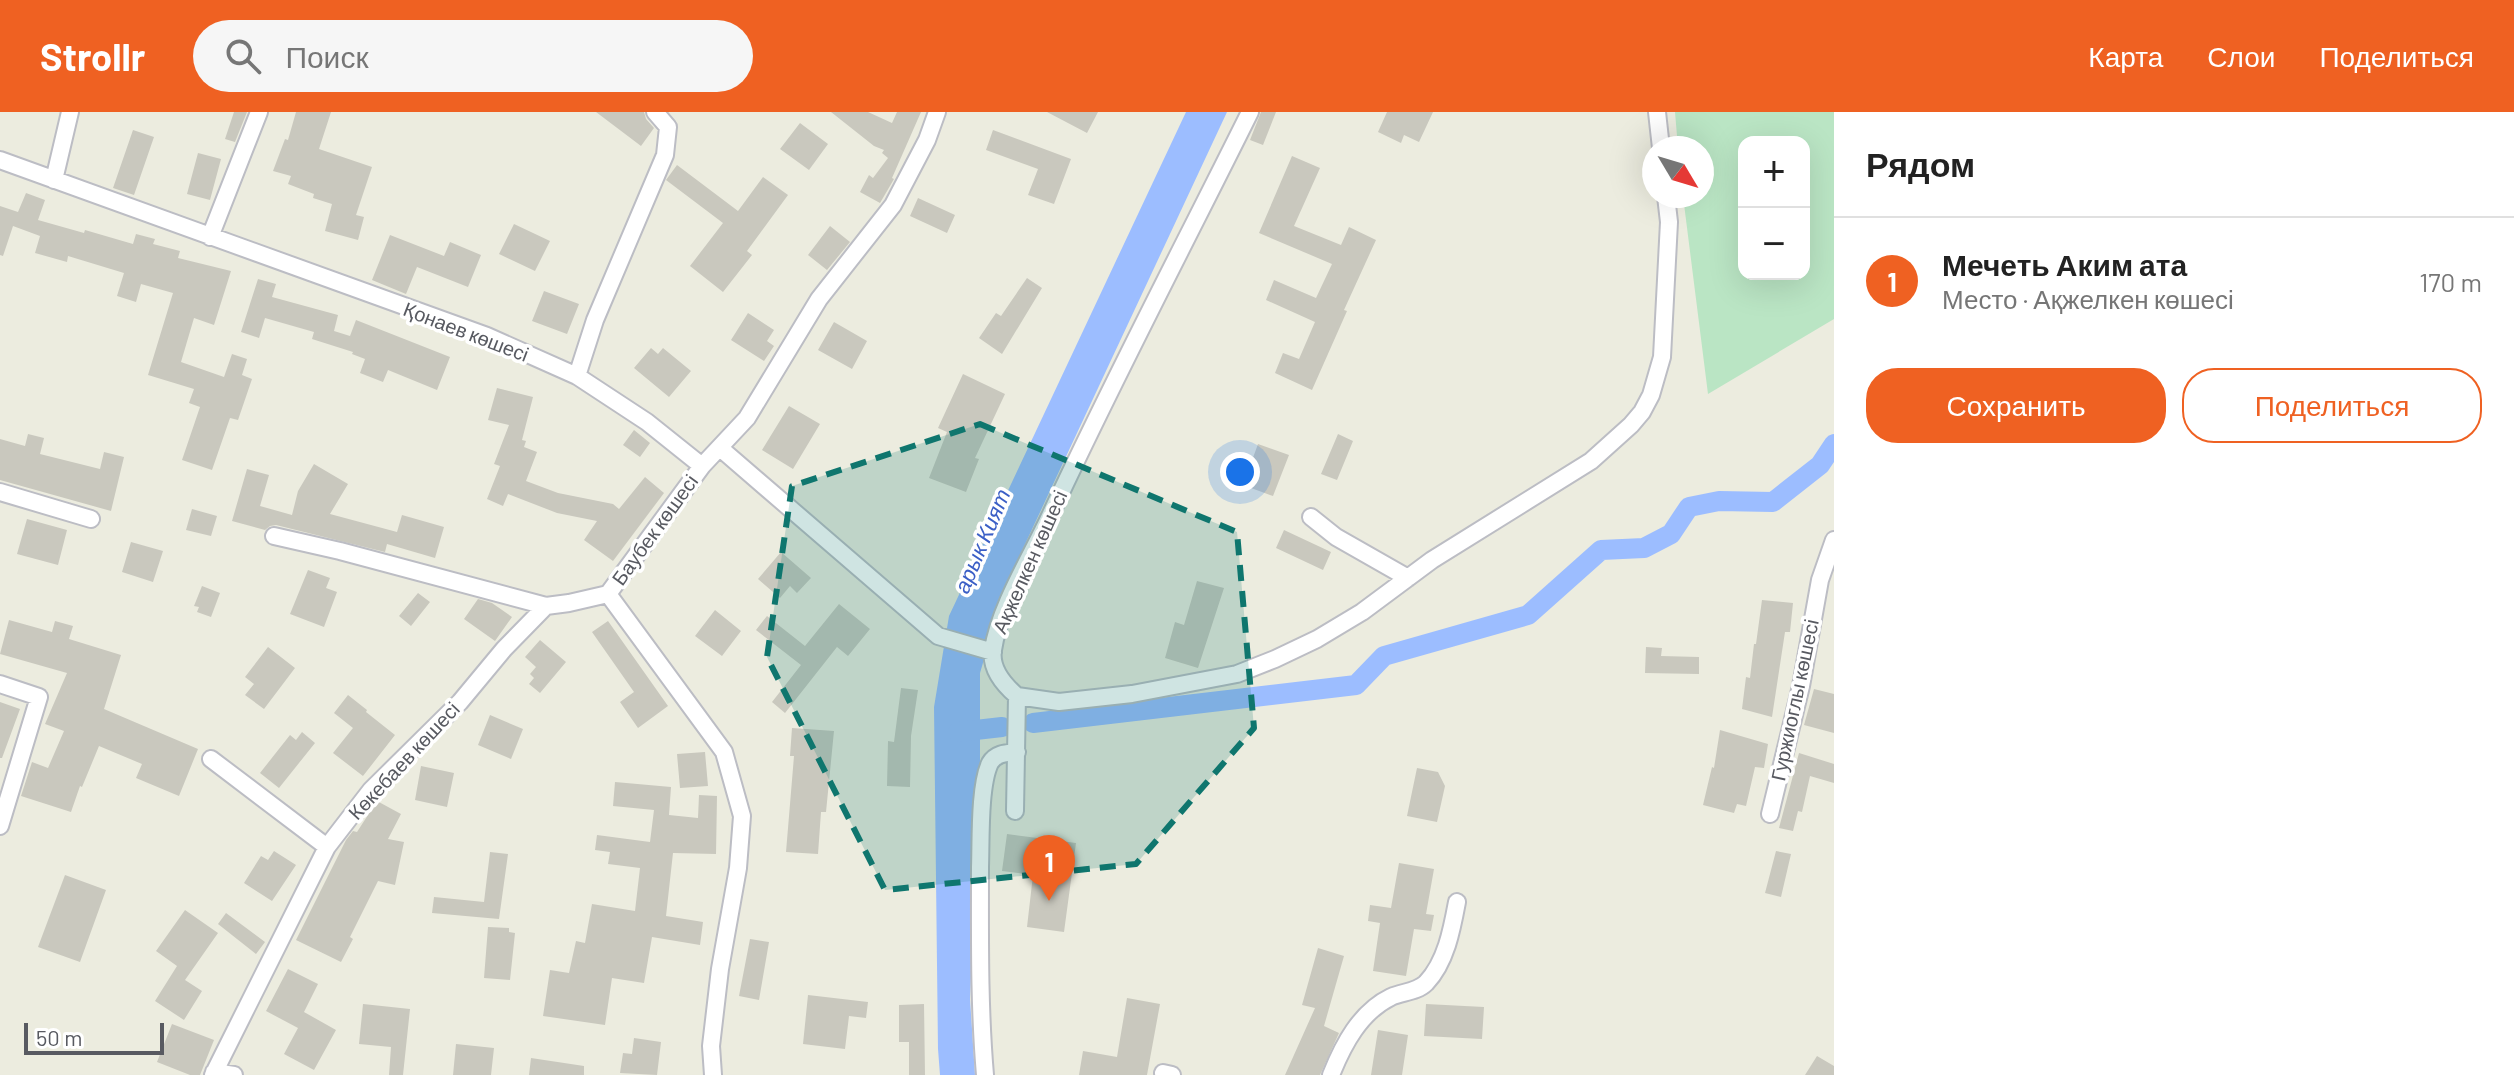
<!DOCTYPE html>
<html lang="ru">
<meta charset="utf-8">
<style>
body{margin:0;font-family:Barlow,sans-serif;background:#f6f6f6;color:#222}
.controls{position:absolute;right:24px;top:24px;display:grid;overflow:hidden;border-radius:16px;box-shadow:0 8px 32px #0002}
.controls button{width:72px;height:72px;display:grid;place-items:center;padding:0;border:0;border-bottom:2px solid #e0e0e0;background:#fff;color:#222;font:40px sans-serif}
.compass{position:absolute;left:1642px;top:24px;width:72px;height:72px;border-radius:50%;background:#fff;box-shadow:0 8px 32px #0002;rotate:128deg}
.scale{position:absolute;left:24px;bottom:20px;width:140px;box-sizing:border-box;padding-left:8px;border:4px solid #585a61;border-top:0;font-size:22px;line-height:28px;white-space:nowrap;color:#585a61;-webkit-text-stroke:6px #fff;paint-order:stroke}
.you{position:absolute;left:1240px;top:360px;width:28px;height:28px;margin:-20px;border:6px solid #fff;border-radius:50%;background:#1a73e8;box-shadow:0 0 0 12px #1a73e833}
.badge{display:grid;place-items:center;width:52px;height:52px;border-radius:50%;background:#ef6122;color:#fff;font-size:26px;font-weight:700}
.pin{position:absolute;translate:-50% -66px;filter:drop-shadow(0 2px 4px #0008)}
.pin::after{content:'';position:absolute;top:42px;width:28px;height:24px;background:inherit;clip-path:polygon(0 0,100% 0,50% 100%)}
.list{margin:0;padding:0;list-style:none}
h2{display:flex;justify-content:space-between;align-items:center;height:104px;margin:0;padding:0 32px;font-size:34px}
h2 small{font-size:26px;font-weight:400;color:#767676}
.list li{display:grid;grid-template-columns:52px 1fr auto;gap:24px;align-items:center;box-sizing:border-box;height:128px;padding:0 32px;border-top:2px solid #e0e0e0}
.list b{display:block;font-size:30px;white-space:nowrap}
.list p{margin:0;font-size:26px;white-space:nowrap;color:#767676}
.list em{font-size:26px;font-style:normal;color:#767676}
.actions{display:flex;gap:16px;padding:24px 32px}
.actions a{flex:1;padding:18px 0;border:2px solid #ef6122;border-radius:32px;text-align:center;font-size:28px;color:#ef6122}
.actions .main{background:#ef6122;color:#fff}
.icon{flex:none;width:44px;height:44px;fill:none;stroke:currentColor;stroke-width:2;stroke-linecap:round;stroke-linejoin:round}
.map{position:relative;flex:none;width:1834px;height:963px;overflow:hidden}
header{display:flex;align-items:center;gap:48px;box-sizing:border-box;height:112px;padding:0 40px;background:#ef6122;color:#fff}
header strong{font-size:38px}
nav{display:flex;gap:44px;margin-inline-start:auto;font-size:28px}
.search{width:560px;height:72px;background:#f6f6f6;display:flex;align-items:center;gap:20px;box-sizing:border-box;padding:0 28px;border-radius:44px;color:#767676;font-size:30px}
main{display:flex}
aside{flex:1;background:#fff}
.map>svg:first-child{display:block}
.green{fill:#bae5c4;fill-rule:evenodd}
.water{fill:#9cbdff}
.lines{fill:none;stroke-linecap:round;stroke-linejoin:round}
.canal{stroke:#9cbdff;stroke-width:20}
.building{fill:#c9c8be}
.minor-casing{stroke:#bcbdc4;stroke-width:20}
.minor{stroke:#fff;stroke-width:16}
.marked{fill:#0f766e;fill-opacity:0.2;stroke:#0f766e;stroke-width:6;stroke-dasharray:16 10;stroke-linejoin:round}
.labels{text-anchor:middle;stroke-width:7;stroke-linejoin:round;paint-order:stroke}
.street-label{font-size:20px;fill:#585a61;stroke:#fff}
.water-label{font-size:22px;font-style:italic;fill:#3b5fc6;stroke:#fff}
</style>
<header>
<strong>Strollr</strong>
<div class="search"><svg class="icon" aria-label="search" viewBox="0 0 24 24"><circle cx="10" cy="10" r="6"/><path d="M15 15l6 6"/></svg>Поиск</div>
<nav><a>Карта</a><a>Слои</a><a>Поделиться</a></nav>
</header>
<main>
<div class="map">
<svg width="1834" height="963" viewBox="0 0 1834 963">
<rect width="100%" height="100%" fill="#ececdf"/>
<!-- green -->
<path class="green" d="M 1675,0 L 1834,0 L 1834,207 L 1708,282 L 1683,84 L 1702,84 L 1702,36 L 1678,36 ZM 1744,30 L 1804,30 L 1804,162 L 1744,162 Z"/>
<!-- water -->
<path class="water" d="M 1186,0 L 1227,0 L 1006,473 L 980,561 L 980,661 L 970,887 L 975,963 L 940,963 L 938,937 L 934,595 L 949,504 Z"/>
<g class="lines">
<!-- canal -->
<path class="canal" d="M 1033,611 L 1356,573 L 1384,544 L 1528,503 L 1601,438 L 1644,436 L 1671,422 L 1689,395 L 1719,389 L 1773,390 L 1820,353 L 1834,332
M 958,620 L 1002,615"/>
</g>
<!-- building -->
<path class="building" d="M 234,0 L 247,0 L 235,30 L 225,27 Z
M 296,0 L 331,0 L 319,37 L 372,55 L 356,103 L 364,105 L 358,128 L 325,119 L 332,92 L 313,86 L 314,82 L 288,72 L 291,64 L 273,59 L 285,27 L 288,28 Z
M 596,0 L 644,0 L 646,7 L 654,16 L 641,34 Z
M 831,0 L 868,0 L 892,11 L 897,0 L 921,0 L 892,66 L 894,67 L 880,91 L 860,80 L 869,63 L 873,66 L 888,46 L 882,41 L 884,38 L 874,34 Z
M 1047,0 L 1098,0 L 1087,21 Z
M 1261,0 L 1276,0 L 1263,33 L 1250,28 Z
M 1387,0 L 1433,0 L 1419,30 L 1404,23 L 1401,31 L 1378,20 Z
M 800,11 L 828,32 L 809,58 L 780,37 Z
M 133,18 L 154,25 L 134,83 L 113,76 Z
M 993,18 L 1071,47 L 1054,92 L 1028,83 L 1038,57 L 986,38 Z
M 198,41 L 221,47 L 210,88 L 187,82 Z
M 1292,44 L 1320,56 L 1294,114 L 1341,133 L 1349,115 L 1376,128 L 1344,198 L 1347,199 L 1312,278 L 1275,261 L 1283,241 L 1299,247 L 1315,210 L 1266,188 L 1274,168 L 1316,186 L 1332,152 L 1259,121 Z
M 677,53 L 738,99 L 763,65 L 788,83 L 747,139 L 752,143 L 723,180 L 690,154 L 723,111 L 666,68 Z
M 26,81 L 45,88 L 38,108 L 84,121 L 85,118 L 133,132 L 136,122 L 155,127 L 153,132 L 180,139 L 178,146 L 231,159 L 214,213 L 194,206 L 181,250 L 224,265 L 232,242 L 247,247 L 242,263 L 252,267 L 238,308 L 230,306 L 212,358 L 182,348 L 200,295 L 189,291 L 194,277 L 148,263 L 173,181 L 141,172 L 136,190 L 117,184 L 124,161 L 68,144 L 67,150 L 35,141 L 40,124 L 13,114 L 3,144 L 0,143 L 0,94 L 18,100 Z
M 918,86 L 955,103 L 947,121 L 910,104 Z
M 514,112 L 550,129 L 535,159 L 499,142 Z
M 830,114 L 850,130 L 827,158 L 808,143 Z
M 390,123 L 444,144 L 450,130 L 481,143 L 468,175 L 417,155 L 406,182 L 372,168 Z
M 1027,166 L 1042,176 L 1002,242 L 979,226 L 996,201 L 1001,204 Z
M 258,167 L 276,172 L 272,185 L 338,203 L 334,219 L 350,224 L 356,208 L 450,245 L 437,278 L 388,258 L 383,270 L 360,261 L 365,247 L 352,242 L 353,240 L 312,227 L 314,220 L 265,206 L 259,226 L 241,220 Z
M 544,179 L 579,192 L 567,222 L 532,209 Z
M 748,201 L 774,218 L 767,229 L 774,234 L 764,249 L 731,228 Z
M 834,210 L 867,229 L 852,257 L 818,238 Z
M 651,236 L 658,242 L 663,236 L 691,259 L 669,285 L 634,256 Z
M 963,262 L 1005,282 L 975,346 L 979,347 L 966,380 L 929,366 L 947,320 L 938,316 Z
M 497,276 L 533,285 L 522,328 L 526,329 L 524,335 L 537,340 L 526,369 L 558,381 L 613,392 L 619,397 L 645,365 L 664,381 L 613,449 L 584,428 L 597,409 L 557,401 L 508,382 L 503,394 L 487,387 L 500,354 L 494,352 L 509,313 L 488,308 Z
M 789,294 L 820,312 L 793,357 L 762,338 Z
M 634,318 L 650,331 L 640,345 L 623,333 Z
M 28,322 L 44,326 L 40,342 L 100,357 L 104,340 L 124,345 L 111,399 L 0,368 L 0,327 L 25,334 Z
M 1338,322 L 1353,329 L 1337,368 L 1321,362 Z
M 1258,332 L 1289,343 L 1273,384 L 1243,373 Z
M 314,352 L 348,372 L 330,402 L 397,420 L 402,403 L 444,415 L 435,446 L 387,432 L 385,440 L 276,413 L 270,414 L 265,418 L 232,409 L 247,357 L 269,363 L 260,394 L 292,403 L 298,379 Z
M 192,397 L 217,404 L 211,424 L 186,418 Z
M 27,407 L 67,418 L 58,453 L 17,442 Z
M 1284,418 L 1331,440 L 1323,458 L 1276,436 Z
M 131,430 L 163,439 L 153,470 L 122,460 Z
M 781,440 L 811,466 L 797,481 L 790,474 L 780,486 L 758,467 Z
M 308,458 L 330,466 L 326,476 L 337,480 L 324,515 L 290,502 Z
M 1197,469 L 1224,476 L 1198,556 L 1165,546 L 1175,510 L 1184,513 Z
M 202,474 L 220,481 L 211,505 L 197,500 L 199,495 L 194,494 Z
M 418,481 L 430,490 L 411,514 L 399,504 Z
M 478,487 L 492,491 L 512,505 L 495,529 L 464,507 Z
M 1762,488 L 1793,491 L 1790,520 L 1785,520 L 1772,605 L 1742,597 L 1746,565 L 1750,566 L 1754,532 L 1756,532 Z
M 839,492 L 870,517 L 848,544 L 837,535 L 785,601 L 772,590 L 801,553 L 756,518 L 767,504 L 805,534 Z
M 715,498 L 741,519 L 722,544 L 695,524 Z
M 9,508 L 52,520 L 55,509 L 73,514 L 69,527 L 121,543 L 104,597 L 198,637 L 179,684 L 136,666 L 142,652 L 99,634 L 82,675 L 80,674 L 71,700 L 21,684 L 32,650 L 48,656 L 64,619 L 45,612 L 67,561 L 0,542 Z
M 608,509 L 668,594 L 638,616 L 620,590 L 634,580 L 592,520 Z
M 540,528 L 566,550 L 540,581 L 529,572 L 534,566 L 530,562 L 536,555 L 525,545 Z
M 268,535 L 295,556 L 264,597 L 245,583 L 254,572 L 245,565 Z
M 1646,535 L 1662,536 L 1661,544 L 1699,545 L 1699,562 L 1645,561 Z
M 901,576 L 918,578 L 911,624 L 910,675 L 887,674 L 888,629 L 894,630 Z
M 1814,577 L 1834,582 L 1834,621 L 1804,613 Z
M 348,583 L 367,598 L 366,600 L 395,623 L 363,664 L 333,641 L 353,616 L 334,601 Z
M 0,590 L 20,597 L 2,646 L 0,646 Z
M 490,603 L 523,617 L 511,647 L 478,633 Z
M 792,616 L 834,619 L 826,700 L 821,700 L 818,742 L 786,740 L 794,644 L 790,644 Z
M 1720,618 L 1768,632 L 1764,656 L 1755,655 L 1746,694 L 1737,692 L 1734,701 L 1703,693 L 1712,655 L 1714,656 Z
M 302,620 L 315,631 L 279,676 L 260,661 L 290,623 L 296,628 Z
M 705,640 L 708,674 L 680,676 L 677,642 Z
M 1799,641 L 1834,652 L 1834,671 L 1810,664 L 1802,700 L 1798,699 L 1793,719 L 1779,716 Z
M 421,654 L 454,661 L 447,695 L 415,688 Z
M 1417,656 L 1438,660 L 1445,674 L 1437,710 L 1407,704 Z
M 615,670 L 671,675 L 669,703 L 698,706 L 699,683 L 717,684 L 716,742 L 673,741 L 666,804 L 703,810 L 700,833 L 652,825 L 644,871 L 612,866 L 605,913 L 543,904 L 550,858 L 569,861 L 576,829 L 585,831 L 592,792 L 635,799 L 640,756 L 608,752 L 610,740 L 595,738 L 597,723 L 650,730 L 654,698 L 613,694 Z
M 377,689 L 401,702 L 388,727 L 404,730 L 395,773 L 378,769 L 350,825 L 353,827 L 341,850 L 296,828 L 346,728 L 353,719 L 357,720 Z
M 1007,722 L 1076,731 L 1064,820 L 1027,815 L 1033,763 L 1002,759 Z
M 274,739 L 296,753 L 272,789 L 244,771 L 261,744 L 268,748 Z
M 1776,739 L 1791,742 L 1781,785 L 1765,781 Z
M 490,740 L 508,742 L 499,807 L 432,801 L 434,785 L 484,790 Z
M 1399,751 L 1434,757 L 1426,802 L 1434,803 L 1431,819 L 1414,817 L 1406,864 L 1373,859 L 1380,811 L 1368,809 L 1370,793 L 1391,796 Z
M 65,763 L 106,778 L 80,850 L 38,835 Z
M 185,798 L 218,821 L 185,868 L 202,879 L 184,908 L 155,889 L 177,854 L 156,839 Z
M 226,801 L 265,830 L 256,842 L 218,812 Z
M 488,815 L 509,816 L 509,820 L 515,821 L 510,868 L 484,866 Z
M 750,827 L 769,830 L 759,888 L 739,884 Z
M 1318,836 L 1344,844 L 1324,914 L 1339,921 L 1320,963 L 1285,963 L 1315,896 L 1302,893 Z
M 288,857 L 318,872 L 304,900 L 336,918 L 314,958 L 284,942 L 298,916 L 266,899 Z
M 808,883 L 868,890 L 866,906 L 849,904 L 845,937 L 803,932 Z
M 1127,886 L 1160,892 L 1147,963 L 1079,963 L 1083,939 L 1117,945 Z
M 363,892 L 410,897 L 403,963 L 389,963 L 391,935 L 359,932 Z
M 924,892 L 925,963 L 909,963 L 909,930 L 899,930 L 899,893 Z
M 1426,892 L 1484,895 L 1482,927 L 1424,924 Z
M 172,912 L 214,928 L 200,963 L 190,963 L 157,950 Z
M 1378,918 L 1408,923 L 1402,963 L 1371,963 Z
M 634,926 L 661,930 L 657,963 L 620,961 L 623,941 L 632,942 Z
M 456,932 L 494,936 L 491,963 L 453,963 Z
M 1817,944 L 1834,954 L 1834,963 L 1805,963 Z
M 531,946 L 584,954 L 584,963 L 529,963 Z"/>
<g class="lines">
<!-- minor casing -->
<g class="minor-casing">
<path id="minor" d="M 1657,0 L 1661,36
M 0,48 L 487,224 L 577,264 L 647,310 L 702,354
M 54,68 L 70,0
M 210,125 L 259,0
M 577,264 L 595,208 L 665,43 L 668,15 L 655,0
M 720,336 L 938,524 L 993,540
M 0,380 L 91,407
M 1311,405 L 1336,425 L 1408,466
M 274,424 L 340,439 L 546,494
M 608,482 L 702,354 L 747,306 L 819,187 L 893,93 L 927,28 L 937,0
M 608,482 L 724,640 L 742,704 L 738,756 L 720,857 L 711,934 L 713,963
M 0,572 L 39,585 L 0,714
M 1017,584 L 1059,590 L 1132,582 L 1237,562 L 1275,547 L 1317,527 L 1362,500 L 1432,448 L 1591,349 L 1631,313 L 1642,300 L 1651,283 L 1662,245 L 1669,110 L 1666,84
M 211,647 L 327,735
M 1015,699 L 1017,584 C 1003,572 990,557 993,538 C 999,496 1032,443 1050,404 C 1113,268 1183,135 1250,0
M 1770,702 L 1801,574 L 1820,468 L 1834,428
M 214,960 L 234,963
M 1163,961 L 1172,963
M 213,963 L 327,735 L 371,678 L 460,590 L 504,537 L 546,494 L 569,491 L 608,482
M 985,963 C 979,893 980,824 980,755 C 981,729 979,674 990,651 C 996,641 1007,641 1017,640
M 1331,963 C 1343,933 1360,900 1391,885 C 1402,880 1417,880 1426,871 C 1446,850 1452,817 1457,790"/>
</g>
<!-- minor -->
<use href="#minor" class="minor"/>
</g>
<!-- marked area -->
<path class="marked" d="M 980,312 L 1237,420 L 1254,616 L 1136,752 L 885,778 L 767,545 L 792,374 Z"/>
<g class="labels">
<!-- street labels -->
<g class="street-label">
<text transform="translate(466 220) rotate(21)" y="7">Қонаев көшесі</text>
<text transform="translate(655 418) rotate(-54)" y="7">Баубек көшесі</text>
<text transform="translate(1030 450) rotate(-66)" y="7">Ақжелкен көшесі</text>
<text transform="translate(1795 588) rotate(-78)" y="7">Гуржиоглы көшесі</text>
<text transform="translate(404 649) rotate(-47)" y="7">Көкебаев көшесі</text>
</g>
<!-- water labels -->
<g class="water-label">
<text transform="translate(982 429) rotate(-67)" y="8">арык Кият</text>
</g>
</g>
</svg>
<div class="controls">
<button>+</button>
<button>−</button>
</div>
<svg class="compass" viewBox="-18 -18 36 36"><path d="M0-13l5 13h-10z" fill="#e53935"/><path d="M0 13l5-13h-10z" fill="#767676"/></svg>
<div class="scale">50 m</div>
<div class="you"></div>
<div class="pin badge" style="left:1049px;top:789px">1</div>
</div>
<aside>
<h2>Рядом<small></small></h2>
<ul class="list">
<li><span class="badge">1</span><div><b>Мечеть Аким ата</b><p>Место · Ақжелкен көшесі</p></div><em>170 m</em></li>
</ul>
<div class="actions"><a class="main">Сохранить</a><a>Поделиться</a></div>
</aside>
</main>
